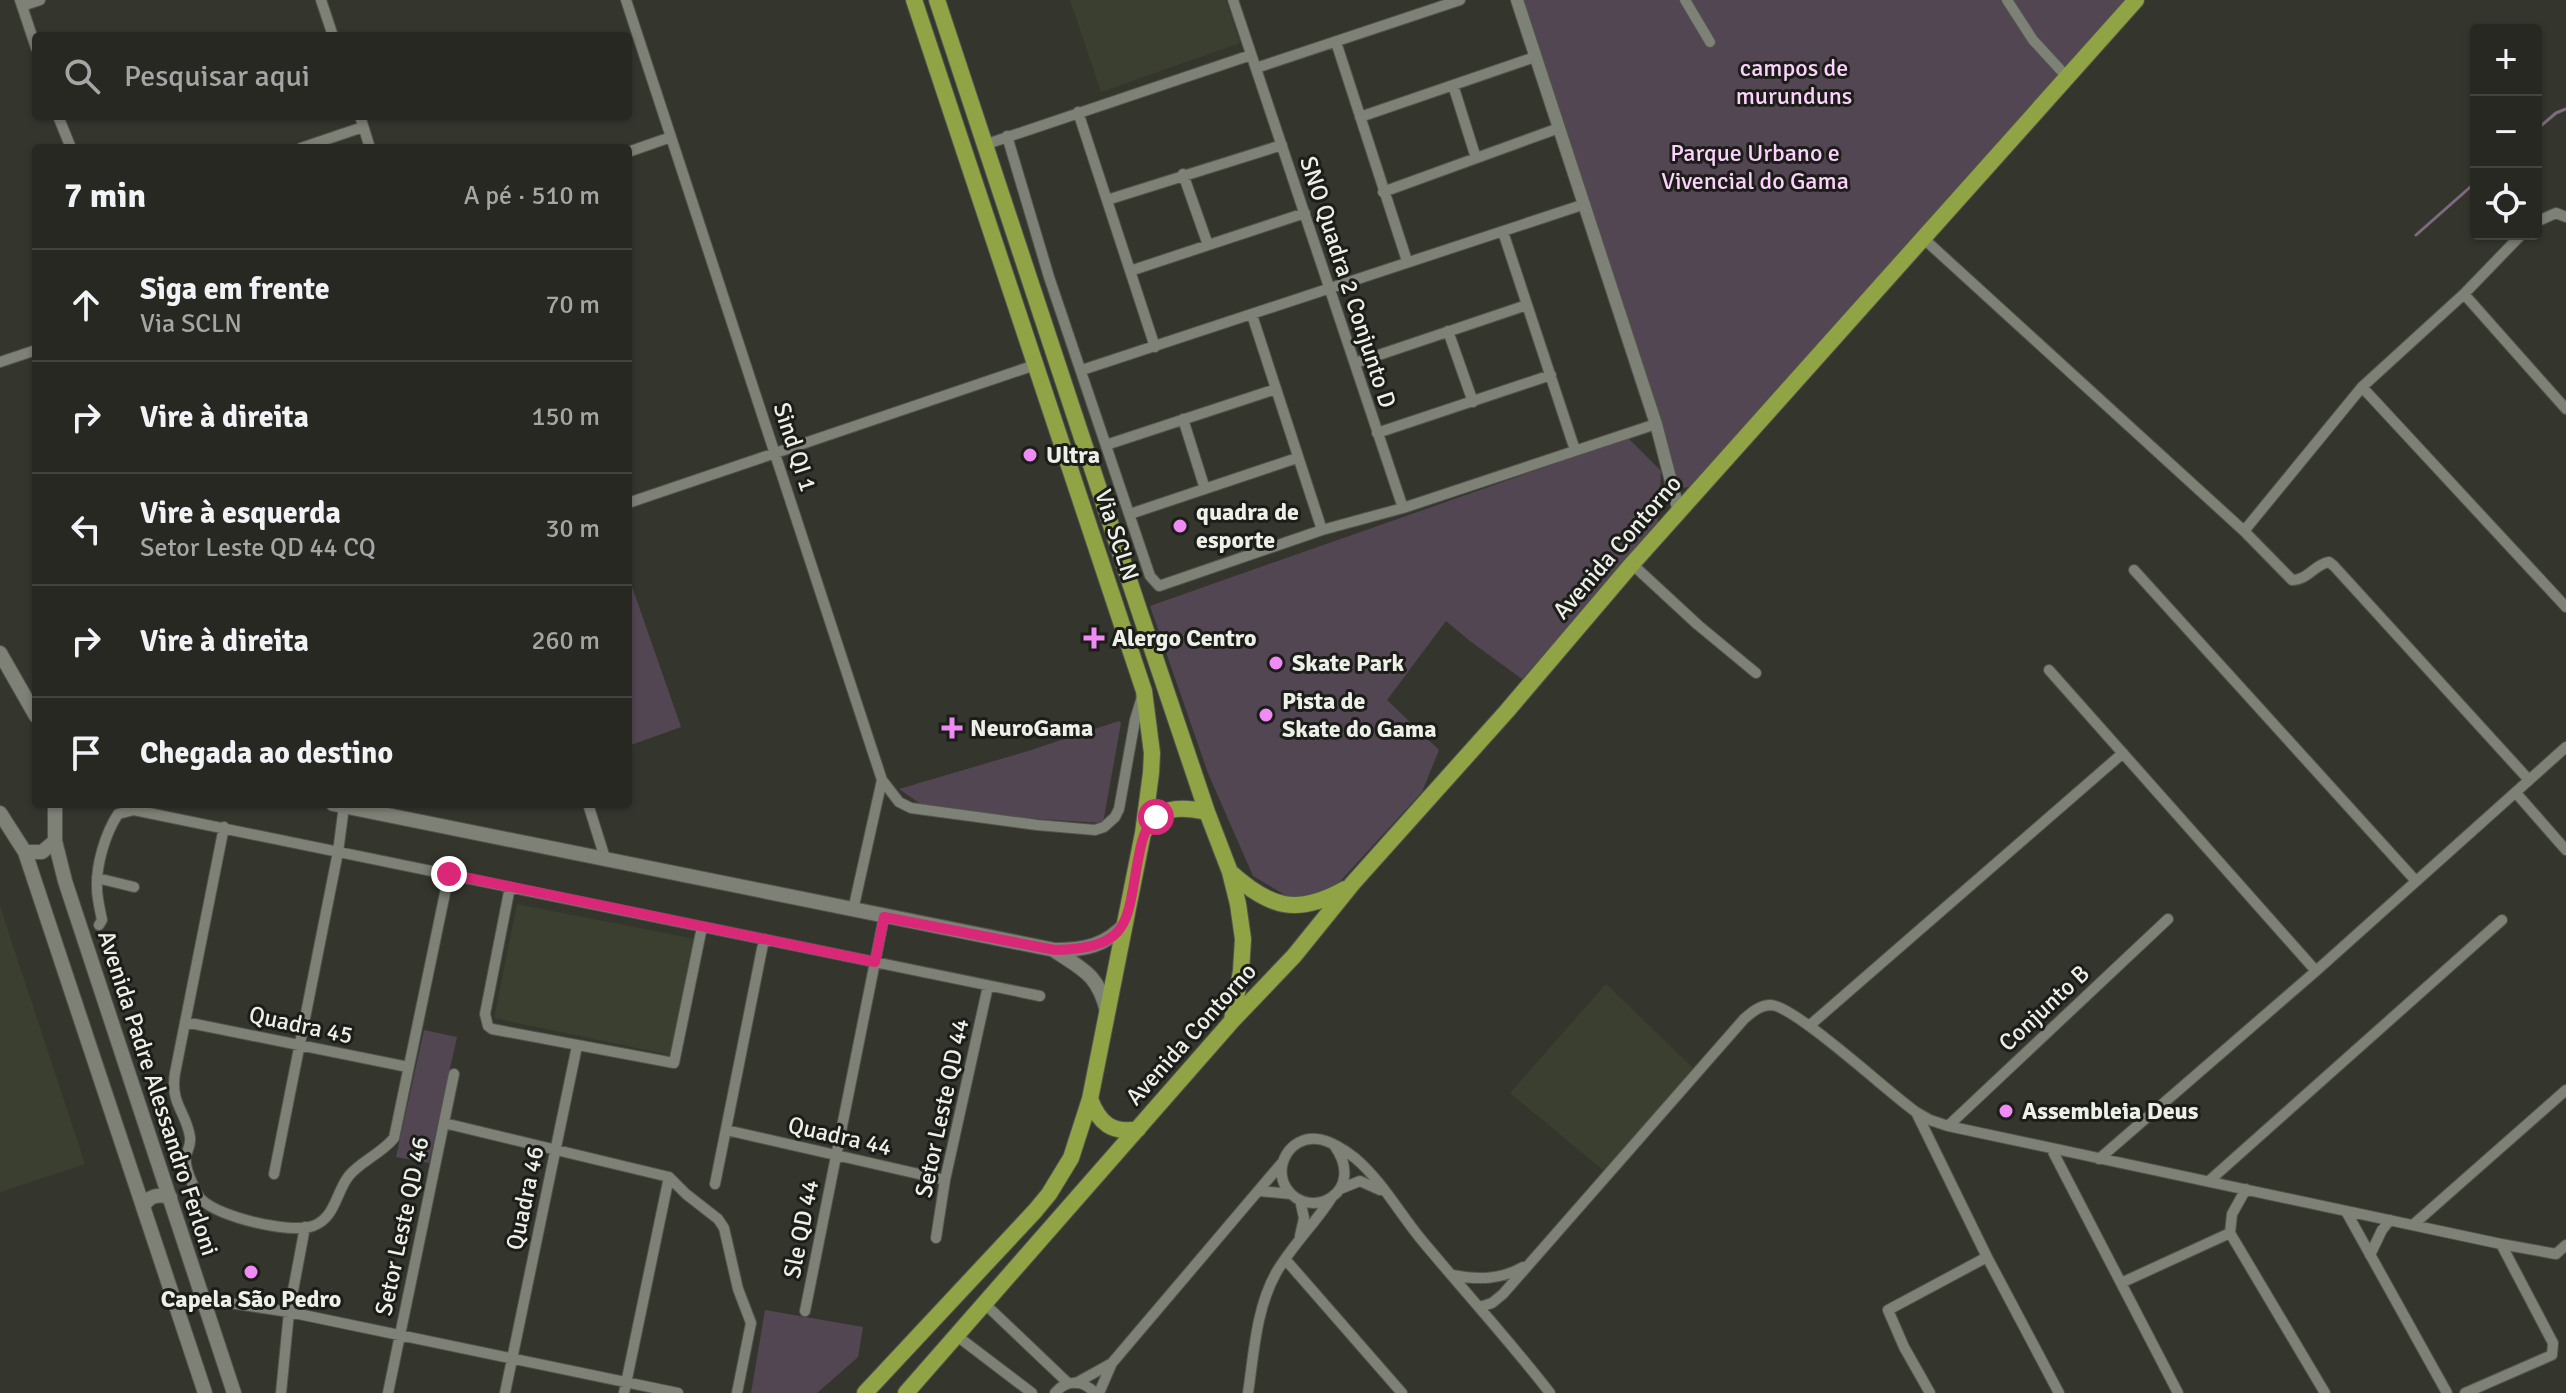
<!DOCTYPE html>
<html lang="pt">
<meta charset="utf-8">
<style>
body{margin:0;font-family:Signika,sans-serif;background:#33342f;color:#f1f3f6}
.controls{position:absolute;right:24px;top:24px;display:grid;overflow:hidden;border-radius:8px;box-shadow:0 2px 6px #0004}
.controls button{width:72px;height:72px;display:grid;place-items:center;padding:0;border:0;border-bottom:2px solid #434440;background:#272822;color:#f1f3f6;font:40px sans-serif}
.stop{position:absolute;width:24px;height:24px;margin:-18px;border:6px solid #db2777;border-radius:50%;background:#fff}
.stop.end{background:#db2777;border-color:#fff;box-shadow:0 2px 8px #0008}
.list{margin:0;padding:0;list-style:none}
h2{display:flex;justify-content:space-between;align-items:center;height:104px;margin:0;padding:0 32px;font-size:34px}
h2 small{font-size:26px;font-weight:400;color:#a4a6a5}
.list li{display:grid;grid-template-columns:52px 1fr auto;gap:24px;align-items:center;box-sizing:border-box;height:112px;padding:0 32px;border-top:2px solid #434440}
.list b{display:block;font-size:30px;white-space:nowrap}
.list p{margin:0;font-size:26px;white-space:nowrap;color:#a4a6a5}
.list em{font-size:26px;font-style:normal;color:#a4a6a5}
.icon{flex:none;width:44px;height:44px;fill:none;stroke:currentColor;stroke-width:2;stroke-linecap:round;stroke-linejoin:round}
.map{position:relative;flex:none;width:2566px;height:1393px;overflow:hidden}
.search{position:absolute;background:#272822;box-shadow:0 2px 6px #0004;left:32px;top:32px;width:600px;height:88px;display:flex;align-items:center;gap:20px;box-sizing:border-box;padding:0 28px;border-radius:8px;color:#a4a6a5;font-size:30px}
.panel{position:absolute;background:#272822;box-shadow:0 2px 6px #0004;left:32px;top:144px;width:600px;height:664px;border-radius:8px}
.map>svg:first-child{display:block}
.built{fill:#3b3f30}
.green{fill:#534653}
.lines{fill:none;stroke-linecap:round;stroke-linejoin:round}
.stream{stroke:#806a80;stroke-width:3}
.minor-casing{stroke:#52544d;stroke-width:12}
.tertiary-casing{stroke:#52544d;stroke-width:14}
.secondary-casing{stroke:#52544d;stroke-width:16}
.primary-casing{stroke:#52544d;stroke-width:18}
.minor{stroke:#7d8176;stroke-width:10}
.tertiary{stroke:#7d8176;stroke-width:12}
.secondary{stroke:#7d8176;stroke-width:14}
.primary{stroke:#90a445;stroke-width:16}
.route{stroke:#db2777;stroke-width:10}
.poi-dot{fill:#f08bf5;stroke:#1c1d19;stroke-width:3}
.labels{text-anchor:middle;stroke-width:6;stroke-linejoin:round;paint-order:stroke}
.park-label{font-size:24px;fill:#fdd2fe;stroke:#1c1d19}
.street-label{font-size:24px;fill:#edefe9;stroke:#1c1d19}
.poi-label{font-size:24px;font-weight:bold;fill:#edefe9;stroke:#1c1d19;text-anchor:start}
</style>
<div class="map">
<svg width="2566" height="1393" viewBox="0 0 2566 1393">
<rect width="100%" height="100%" fill="#34362e"/>
<!-- built -->
<path class="built" d="M 1070,0 L 1226,0 L 1240,43 L 1101,92 Z
M 517,904 L 695,939 L 670,1055 L 494,1018 Z
M 0,906 L 85,1164 L 0,1192 Z
M 1606,984 L 1693,1068 L 1604,1171 L 1510,1093 Z"/>
<!-- green -->
<path class="green" d="M 1522,0 L 2126,0 L 1695,485 L 1684,488 L 1677,480 L 1659,413 Z
M 1628,438 L 1661,471 L 1658,524 L 1522,679 L 1470,641 L 1446,621 L 1387,700 L 1439,750 L 1422,792 L 1333,889 L 1295,901 L 1253,876 L 1208,773 L 1150,606 Z
M 629,578 L 681,727 L 628,746 L 628,579 Z
M 1119,721 L 1121,723 L 1103,823 L 1022,818 L 922,805 L 899,789 L 1028,751 Z
M 424,1030 L 457,1037 L 429,1163 L 396,1157 Z
M 765,1310 L 863,1327 L 858,1357 L 817,1393 L 751,1393 Z"/>
<g class="lines">
<!-- stream -->
<path class="stream" d="M 2536,130 L 2556,113 L 2566,109
M 2416,235 L 2476,182"/>
<!-- minor casing -->
<g class="minor-casing">
<path id="minor" d="M 20,0 L 36,48
M 321,0 L 333,36
M 626,0 L 882,780 L 853,910
M 1233,0 L 1403,508
M 1685,0 L 1710,42
M 2007,0 L 2033,40 L 2067,77
M 22,6 L 40,0
M 1336,42 L 1407,261
M 1256,68 L 1460,0
M 1453,85 L 1476,158
M 1078,112 L 1155,347
M 58,116 L 71,148
M 360,116 L 370,148
M 1360,117 L 1535,57
M 1007,136 L 1049,277 L 1150,576 L 1159,586 L 1322,530 L 1403,508 L 1656,424
M 984,145 L 1251,55
M 301,148 L 363,127
M 628,152 L 671,137
M 1183,174 L 1208,245
M 1383,192 L 1559,128
M 1107,200 L 1282,145
M 2536,222 L 2556,213 L 2566,217
M 1503,232 L 1575,450
M 1923,238 L 2244,531 L 2292,580 C 2308,580 2315,564 2329,562 L 2334,566 L 2529,780
M 1130,271 L 1305,213
M 2464,294 L 2566,409
M 1252,315 L 1322,530
M 1448,331 L 1473,402
M 0,362 L 36,350
M 1355,363 L 1527,305
M 1082,370 L 1585,204
M 2362,387 L 2566,607
M 1183,419 L 1205,489
M 1377,433 L 1551,375
M 1106,445 L 1276,389
M 628,503 L 1035,365
M 1130,514 L 1297,458
M 2244,531 L 2362,387 L 2464,294 L 2522,234
M 1632,564 L 1698,625 L 1756,673
M 2134,570 L 2415,880
M 2049,670 L 2316,971
M 882,780 L 899,802 L 911,808 L 1037,825 L 1095,830 L 1104,827 L 1115,817 L 1119,809 L 1135,720 L 1142,697
M 2516,793 L 2566,850
M 588,804 L 605,858
M 224,827 L 175,1073 C 170,1104 186,1111 190,1137 C 191,1145 188,1149 186,1155 C 184,1164 189,1176 193,1185 C 195,1189 198,1197 202,1200 C 219,1217 290,1234 313,1226 C 335,1218 336,1193 348,1177 C 358,1163 381,1154 394,1138 L 449,874
M 97,878 L 134,887
M 510,887 L 485,1014 L 488,1026 L 492,1029 L 674,1063 L 702,927
M 99,925 L 102,920 C 100,909 97,899 97,888 C 96,865 105,834 118,814 L 134,810 L 1040,996
M 185,1022 L 408,1067
M 1809,1026 L 2123,753
M 1917,1114 L 1987,1257 L 2059,1393
M 444,1123 L 669,1177 L 686,1194 L 718,1219 L 724,1228 L 738,1289 L 751,1323 L 737,1393
M 1948,1126 L 2168,919
M 726,1130 L 945,1180
M 1334,1145 C 1368,1192 1310,1222 1287,1189 C 1272,1167 1290,1136 1317,1139 C 1329,1140 1345,1150 1355,1158 C 1381,1180 1399,1212 1420,1238 C 1463,1290 1509,1340 1550,1393
M 2051,1148 L 2178,1393
M 2099,1159 L 2316,971 L 2566,747
M 274,1174 L 338,852 L 344,806
M 2209,1181 L 2502,920
M 715,1184 L 764,939
M 1340,1189 L 1360,1181 L 1380,1190
M 2246,1189 L 2232,1214 L 2230,1233 L 2325,1393
M 1259,1191 L 1291,1194
M 2347,1213 L 2447,1393
M 2414,1224 L 2566,1090
M 1300,1236 L 1304,1218 L 1300,1200
M 936,1238 L 945,1180 L 988,986
M 2370,1255 L 2382,1230 L 2390,1220
M 1285,1259 L 1402,1393
M 1452,1275 C 1478,1280 1500,1280 1523,1267
M 2121,1283 L 2230,1233
M 203,1299 L 289,1312 L 678,1393
M 985,1304 L 1068,1383
M 1480,1307 L 1492,1303 L 1503,1294 L 1744,1019 C 1752,1012 1760,1005 1771,1005 C 1795,1006 1889,1093 1916,1112 L 1930,1120 L 1948,1126 L 2501,1244 L 2556,1254 L 2566,1245
M 805,1311 L 884,917
M 957,1336 L 1032,1393
M 1076,1383 L 1112,1363
M 281,1393 L 289,1312 L 305,1227
M 388,1393 L 454,1074
M 505,1393 L 577,1046
M 624,1393 L 669,1177
M 1055,1393 C 1067,1379 1083,1380 1095,1393
M 1099,1393 L 1112,1363 L 1281,1164
M 1248,1393 C 1254,1353 1256,1309 1276,1273 C 1292,1245 1315,1224 1332,1197
M 1930,1393 L 1904,1347 L 1888,1310 L 1987,1257
M 2465,1393 L 2552,1355 L 2553,1343 L 2501,1244"/>
</g>
<!-- tertiary casing -->
<g class="tertiary-casing">
<path id="tertiary" d="M 1517,0 L 1656,424 L 1679,512"/>
</g>
<!-- secondary casing -->
<g class="secondary-casing">
<path id="secondary" d="M 0,653 L 36,716
M 55,804 L 55,841 L 65,881 L 234,1393
M 333,804 L 1055,950 C 1084,950 1106,946 1126,923
M 0,813 L 25,852 L 205,1393
M 25,852 L 42,852 L 55,841
M 1055,951 C 1084,970 1098,975 1107,1011
M 143,1207 C 149,1195 158,1194 170,1197"/>
</g>
<!-- primary casing -->
<g class="primary-casing">
<path id="primary" d="M 937,0 L 1139,610 L 1207,812 L 1230,872 L 1238,904 L 1243,939 L 1241,971 L 1232,1020
M 1143,833 C 1161,807 1176,805 1207,812
M 1230,872 C 1270,908 1297,916 1345,889
M 1090,1099 C 1099,1123 1112,1134 1138,1129
M 865,1393 L 1035,1211 L 1049,1194 L 1071,1158 L 1090,1099 L 1143,833 L 1151,773 L 1152,753 L 1144,691 L 914,0
M 906,1393 L 1232,1021 L 1294,956 L 1353,883 L 1507,711 L 1632,564 L 2136,0"/>
</g>
<!-- minor -->
<use href="#minor" class="minor"/>
<!-- tertiary -->
<use href="#tertiary" class="tertiary"/>
<!-- secondary -->
<use href="#secondary" class="secondary"/>
<!-- primary -->
<use href="#primary" class="primary"/>
</g>
<g class="lines">
<!-- route -->
<path class="route" d="M 449,874 L 875,962 L 884,917 L 1055,950 C 1134,948 1126,920 1139,855 C 1142,839 1145,828 1156,817"/>
</g>
<!-- markers -->
<g class="poi-dot">
<circle cx="1030" cy="455" r="8"/>
<circle cx="1180" cy="526" r="8"/>
<path d="M1090 626h8v8h8v8h-8v8h-8v-8h-8v-8h8z"/>
<circle cx="1276" cy="663" r="8"/>
<circle cx="1266" cy="715" r="8"/>
<path d="M948 716h8v8h8v8h-8v8h-8v-8h-8v-8h8z"/>
<circle cx="2006" cy="1111" r="8"/>
<circle cx="251" cy="1272" r="8"/>
</g>
<g class="labels">
<!-- park labels -->
<g class="park-label">
<text x="1794" y="76">campos de<tspan x="1794" dy="28">murunduns</tspan></text>
<text x="1755" y="161">Parque Urbano e<tspan x="1755" dy="28">Vivencial do Gama</tspan></text>
</g>
<!-- street labels -->
<g class="street-label">
<text transform="translate(1348 282) rotate(72)" y="8">SNO Quadra 2 Conjunto D</text>
<text transform="translate(795 447) rotate(72)" y="8">Sind QI 1</text>
<text transform="translate(1117 535) rotate(72)" y="8">Via SCLN</text>
<text transform="translate(1617 547) rotate(-49)" y="8">Avenida Contorno</text>
<text transform="translate(2044 1008) rotate(-43)" y="8">Conjunto B</text>
<text transform="translate(301 1025) rotate(12)" y="8">Quadra 45</text>
<text transform="translate(1191 1034) rotate(-48)" y="8">Avenida Contorno</text>
<text transform="translate(158 1093) rotate(72)" y="8">Avenida Padre Alessandro Ferloni</text>
<text transform="translate(942 1108) rotate(-78)" y="8">Setor Leste QD 44</text>
<text transform="translate(840 1136) rotate(13)" y="8">Quadra 44</text>
<text transform="translate(525 1198) rotate(-78)" y="8">Quadra 46</text>
<text transform="translate(402 1226) rotate(-78)" y="8">Setor Leste QD 46</text>
<text transform="translate(801 1229) rotate(-79)" y="8">Sle QD 44</text>
</g>
<!-- poi labels -->
<g class="poi-label">
<text x="1046" y="463">Ultra</text>
<text x="1196" y="520">quadra de<tspan x="1196" dy="28">esporte</tspan></text>
<text x="1112" y="646">Alergo Centro</text>
<text x="1292" y="671">Skate Park</text>
<text x="1282" y="709">Pista de<tspan x="1282" dy="28">Skate do Gama</tspan></text>
<text x="970" y="736">NeuroGama</text>
<text x="2022" y="1119">Assembleia Deus</text>
<text x="251" y="1307" text-anchor="middle">Capela São Pedro</text>
</g>
</g>
</svg>
<div class="controls">
<button>+</button>
<button>−</button>
<button><svg class="icon" aria-label="locate" viewBox="0 0 24 24"><circle cx="12" cy="12" r="6"/><path d="M12 2v4M12 18v4M2 12h4M18 12h4"/></svg></button>
</div>
<div class="stop" style="left:1156px;top:817px"></div>
<div class="stop end" style="left:449px;top:874px"></div>
<div class="search"><svg class="icon" aria-label="search" viewBox="0 0 24 24"><circle cx="10" cy="10" r="6"/><path d="M15 15l6 6"/></svg>Pesquisar aqui</div>
<section class="panel">
<h2>7 min<small>A pé · 510 m</small></h2>
<ul class="list">
<li><svg class="icon" aria-label="ahead" viewBox="0 0 24 24"><path d="M12 20V5M6 11l6-6 6 6"/></svg><div><b>Siga em frente</b><p>Via SCLN</p></div><em>70 m</em></li>
<li><svg class="icon" aria-label="right" viewBox="0 0 24 24"><path d="M7 20v-9h11M14 6l5 5-5 5"/></svg><div><b>Vire à direita</b></div><em>150 m</em></li>
<li><svg class="icon" aria-label="left" viewBox="0 0 24 24"><path d="M17 20v-9H6M10 6l-5 5 5 5"/></svg><div><b>Vire à esquerda</b><p>Setor Leste QD 44 CQ</p></div><em>30 m</em></li>
<li><svg class="icon" aria-label="right" viewBox="0 0 24 24"><path d="M7 20v-9h11M14 6l5 5-5 5"/></svg><div><b>Vire à direita</b></div><em>260 m</em></li>
<li><svg class="icon" aria-label="arrive" viewBox="0 0 24 24"><path d="M6 21V4h12l-3 4 3 4H6"/></svg><div><b>Chegada ao destino</b></div></li>
</ul>
</section>
</div>
